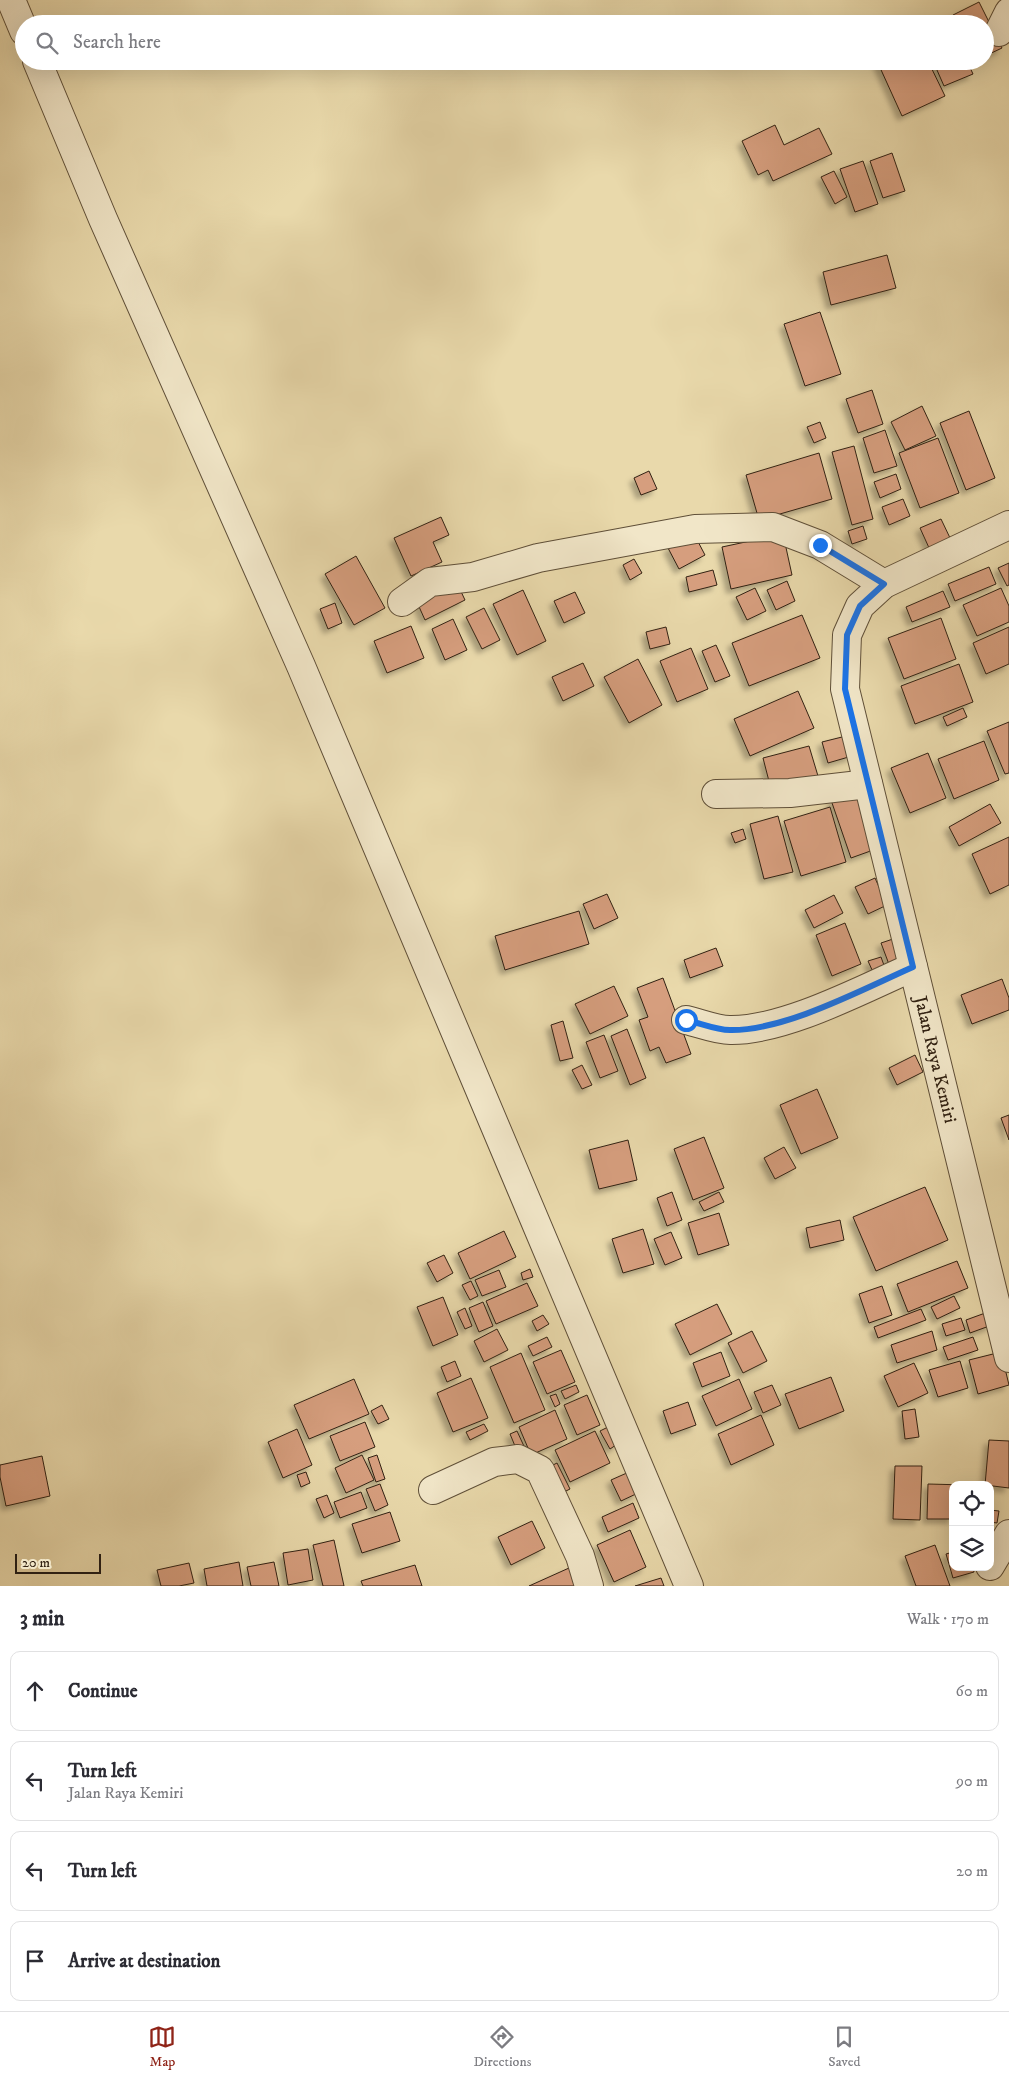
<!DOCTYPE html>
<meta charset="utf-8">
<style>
body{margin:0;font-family:"IM FELL DW Pica",serif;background:#f7f7f7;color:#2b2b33}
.controls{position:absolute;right:15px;bottom:15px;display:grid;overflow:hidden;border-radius:10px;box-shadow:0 5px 20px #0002}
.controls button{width:45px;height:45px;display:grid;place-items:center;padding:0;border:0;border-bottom:1px solid #e1e1e2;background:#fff;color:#2b2b33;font:25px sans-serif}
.scale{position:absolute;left:15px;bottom:12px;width:86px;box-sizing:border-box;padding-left:5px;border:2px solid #312112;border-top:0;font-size:14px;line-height:18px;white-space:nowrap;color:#312112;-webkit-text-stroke:4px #f1e6c8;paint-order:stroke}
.stop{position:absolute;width:15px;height:15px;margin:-11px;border:4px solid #1a73e8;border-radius:50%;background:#fff}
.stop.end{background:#1a73e8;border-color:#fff;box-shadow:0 1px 5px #0008}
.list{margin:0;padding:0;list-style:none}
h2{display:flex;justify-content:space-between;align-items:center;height:65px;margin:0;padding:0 20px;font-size:21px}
h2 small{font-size:16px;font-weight:400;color:#7c7c81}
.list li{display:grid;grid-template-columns:32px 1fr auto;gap:15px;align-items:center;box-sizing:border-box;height:80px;margin:0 10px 10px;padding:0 10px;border:1px solid #e1e1e2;border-radius:10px}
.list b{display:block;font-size:19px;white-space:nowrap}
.list p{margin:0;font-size:16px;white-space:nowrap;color:#7c7c81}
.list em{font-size:16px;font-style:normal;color:#7c7c81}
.icon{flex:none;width:28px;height:28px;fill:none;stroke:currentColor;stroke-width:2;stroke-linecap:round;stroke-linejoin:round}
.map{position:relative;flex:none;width:1009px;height:1586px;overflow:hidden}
.search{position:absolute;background:#fff;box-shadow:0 5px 20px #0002;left:15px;right:15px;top:15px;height:55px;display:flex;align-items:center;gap:12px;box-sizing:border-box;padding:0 18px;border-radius:28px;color:#7c7c81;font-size:19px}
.sheet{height:425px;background:#fff}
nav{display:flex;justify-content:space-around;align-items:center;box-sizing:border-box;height:70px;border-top:1px solid #e1e1e2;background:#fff;font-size:14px;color:#7c7c81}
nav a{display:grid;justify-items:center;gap:2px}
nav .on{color:#8f2418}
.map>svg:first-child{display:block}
.building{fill:#d69e7e;stroke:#312112;filter:url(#shadow)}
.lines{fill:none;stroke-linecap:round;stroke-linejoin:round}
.minor-casing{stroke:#5f4f38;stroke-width:30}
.tertiary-casing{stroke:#5f4f38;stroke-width:30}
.minor{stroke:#f1e6c8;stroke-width:28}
.tertiary{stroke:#f1e6c8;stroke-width:28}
.route{stroke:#1a73e8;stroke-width:6}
.labels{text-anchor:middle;stroke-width:4;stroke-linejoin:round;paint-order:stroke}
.street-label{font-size:18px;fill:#312112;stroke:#f1e6c8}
</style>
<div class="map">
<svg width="1009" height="1586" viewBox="0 0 1009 1586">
<defs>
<filter id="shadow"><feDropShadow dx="-4.5" dy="4.5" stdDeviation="2.5" flood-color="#0004"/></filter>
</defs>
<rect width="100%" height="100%" fill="#e9d9ab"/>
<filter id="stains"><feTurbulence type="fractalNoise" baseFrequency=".004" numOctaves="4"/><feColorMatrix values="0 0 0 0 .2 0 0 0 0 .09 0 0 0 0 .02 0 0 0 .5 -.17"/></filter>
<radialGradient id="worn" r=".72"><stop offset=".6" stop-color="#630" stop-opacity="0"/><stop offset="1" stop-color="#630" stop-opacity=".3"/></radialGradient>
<!-- building -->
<path class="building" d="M 979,2 L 1002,48 L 985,56 L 985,24 L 957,24 L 953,15 Z
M 877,61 L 928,61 L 945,96 L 902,116 Z
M 933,61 L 967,61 L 973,74 L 944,86 Z
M 775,125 L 784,145 L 819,128 L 832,154 L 773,181 L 768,170 L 758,175 L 742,141 Z
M 892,153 L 905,191 L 883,198 L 870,161 Z
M 863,161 L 878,204 L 855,212 L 840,169 Z
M 834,171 L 847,197 L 835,204 L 821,177 Z
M 887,255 L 896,288 L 831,305 L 823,272 Z
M 820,312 L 841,374 L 805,386 L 784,324 Z
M 872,390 L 883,424 L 858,433 L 846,399 Z
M 922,406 L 936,436 L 905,450 L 891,422 Z
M 969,411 L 995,478 L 966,490 L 940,423 Z
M 820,422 L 826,438 L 814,443 L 807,427 Z
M 885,430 L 897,466 L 874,473 L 863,438 Z
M 938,438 L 959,493 L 920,508 L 899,453 Z
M 854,446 L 873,519 L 852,525 L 832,452 Z
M 819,453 L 832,499 L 759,520 L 746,475 Z
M 649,471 L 657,489 L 641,495 L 634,478 Z
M 896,474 L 901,489 L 880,498 L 874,482 Z
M 903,499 L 910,516 L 889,525 L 882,507 Z
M 441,517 L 449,535 L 433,542 L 442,562 L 411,576 L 394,538 Z
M 941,519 L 951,540 L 930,550 L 920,528 Z
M 863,526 L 867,539 L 852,544 L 848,531 Z
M 694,534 L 705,555 L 679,569 L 668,548 Z
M 783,534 L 792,575 L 731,589 L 722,547 Z
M 356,556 L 385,608 L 354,625 L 325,574 Z
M 634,559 L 642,573 L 630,580 L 623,565 Z
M 1009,563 L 1009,585 L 1007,586 L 998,568 Z
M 989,567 L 996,584 L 955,601 L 948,584 Z
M 713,570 L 717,585 L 689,592 L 686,577 Z
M 456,581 L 465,600 L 425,620 L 416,600 Z
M 787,581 L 795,601 L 776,610 L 767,590 Z
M 755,588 L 766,611 L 747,620 L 736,597 Z
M 1001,588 L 1009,606 L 1009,622 L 977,636 L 963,605 Z
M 523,590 L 546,641 L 517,655 L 493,604 Z
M 943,591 L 950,607 L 912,622 L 906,607 Z
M 575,592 L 585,613 L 564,623 L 554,601 Z
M 335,603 L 342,623 L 328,629 L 320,609 Z
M 484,608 L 500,640 L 482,649 L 466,617 Z
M 802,615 L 820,658 L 749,686 L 732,643 Z
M 941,618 L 956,659 L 904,679 L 888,638 Z
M 453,619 L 467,650 L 445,660 L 432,629 Z
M 411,626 L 424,658 L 387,673 L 374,641 Z
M 666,627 L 670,644 L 650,649 L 646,632 Z
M 1009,627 L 1009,664 L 986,674 L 973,643 Z
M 716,645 L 730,676 L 715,682 L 702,651 Z
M 691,648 L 708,689 L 677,702 L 660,661 Z
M 638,659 L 662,705 L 629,723 L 604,677 Z
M 583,663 L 594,686 L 563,701 L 552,677 Z
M 959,664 L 973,702 L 915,724 L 901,686 Z
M 798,691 L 814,728 L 750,756 L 734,719 Z
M 963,708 L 967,717 L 947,726 L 943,717 Z
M 1009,722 L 1009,773 L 1005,774 L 987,731 Z
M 846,736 L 852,756 L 828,763 L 822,742 Z
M 984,741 L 999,780 L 954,799 L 938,759 Z
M 809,746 L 818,776 L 771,789 L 763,758 Z
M 928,753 L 946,798 L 910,813 L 891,768 Z
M 856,792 L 876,849 L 851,858 L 831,800 Z
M 990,804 L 1001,823 L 959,846 L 949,827 Z
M 830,807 L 846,862 L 801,876 L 784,821 Z
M 778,816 L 793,872 L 764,879 L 750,824 Z
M 743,829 L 746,839 L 735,843 L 731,833 Z
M 1009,837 L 1009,885 L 990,894 L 972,854 Z
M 875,878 L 887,905 L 868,914 L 855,887 Z
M 607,894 L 618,918 L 594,929 L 583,904 Z
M 834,895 L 843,913 L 814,928 L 805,910 Z
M 579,911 L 589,944 L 505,970 L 495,936 Z
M 845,923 L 861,964 L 832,976 L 816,935 Z
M 896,938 L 904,961 L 890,967 L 881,943 Z
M 716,948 L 723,966 L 690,978 L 684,960 Z
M 881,957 L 885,968 L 873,972 L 868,961 Z
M 663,978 L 691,1054 L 666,1063 L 659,1047 L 650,1051 L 639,1020 L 648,1017 L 637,988 Z
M 1002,979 L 1009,998 L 1009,1010 L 972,1024 L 961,995 Z
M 614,986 L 628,1016 L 590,1034 L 575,1004 Z
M 563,1021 L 573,1058 L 560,1061 L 551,1025 Z
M 627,1029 L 646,1078 L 630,1085 L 611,1036 Z
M 604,1035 L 618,1071 L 600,1078 L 586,1042 Z
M 915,1055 L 923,1072 L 897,1085 L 889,1068 Z
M 582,1065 L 592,1085 L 582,1089 L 572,1070 Z
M 817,1089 L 838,1138 L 801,1154 L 780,1105 Z
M 1009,1115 L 1009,1140 L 1001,1118 Z
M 704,1137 L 724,1188 L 693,1200 L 674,1149 Z
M 628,1140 L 637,1180 L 599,1189 L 589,1150 Z
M 784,1147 L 796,1168 L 775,1179 L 764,1158 Z
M 925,1187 L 948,1240 L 876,1271 L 853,1217 Z
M 672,1192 L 682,1220 L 667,1226 L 657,1198 Z
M 719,1192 L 724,1202 L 704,1211 L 699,1202 Z
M 719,1213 L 729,1245 L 698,1255 L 688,1223 Z
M 840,1220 L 844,1240 L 810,1248 L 806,1228 Z
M 643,1229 L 654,1264 L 623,1273 L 612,1239 Z
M 504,1231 L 516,1257 L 470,1279 L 458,1253 Z
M 671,1232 L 682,1258 L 665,1265 L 654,1239 Z
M 444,1255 L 453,1273 L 437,1282 L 427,1263 Z
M 957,1261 L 968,1288 L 908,1312 L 897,1284 Z
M 530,1269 L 533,1277 L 523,1280 L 521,1273 Z
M 499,1270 L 506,1287 L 482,1296 L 475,1280 Z
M 471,1281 L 478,1296 L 470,1300 L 462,1285 Z
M 527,1283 L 538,1306 L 496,1324 L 486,1301 Z
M 882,1286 L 892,1315 L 869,1323 L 859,1294 Z
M 954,1296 L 960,1308 L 937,1319 L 931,1307 Z
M 443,1297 L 458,1335 L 433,1346 L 417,1307 Z
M 483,1302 L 493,1326 L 479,1332 L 469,1308 Z
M 717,1304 L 732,1334 L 690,1355 L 675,1324 Z
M 465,1308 L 472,1326 L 465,1329 L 457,1312 Z
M 921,1309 L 926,1320 L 878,1338 L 874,1327 Z
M 988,1312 L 992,1325 L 970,1333 L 966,1320 Z
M 543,1315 L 549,1324 L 537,1331 L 532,1321 Z
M 961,1318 L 965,1330 L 946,1336 L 942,1324 Z
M 497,1329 L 508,1350 L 484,1362 L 474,1341 Z
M 752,1331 L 767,1361 L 743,1373 L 728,1343 Z
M 932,1331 L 937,1350 L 897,1363 L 891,1345 Z
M 547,1337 L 552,1347 L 533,1356 L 528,1346 Z
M 973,1337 L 978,1350 L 948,1360 L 943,1347 Z
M 561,1350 L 575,1382 L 547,1394 L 533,1362 Z
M 721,1352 L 730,1376 L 702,1387 L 693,1363 Z
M 1001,1352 L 1009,1385 L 978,1394 L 969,1360 Z
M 521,1353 L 545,1410 L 514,1423 L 490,1367 Z
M 455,1361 L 461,1376 L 447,1382 L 441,1367 Z
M 960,1361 L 968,1388 L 938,1397 L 929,1370 Z
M 914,1363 L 928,1393 L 898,1407 L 884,1376 Z
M 831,1377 L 844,1411 L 799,1429 L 785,1394 Z
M 471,1378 L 488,1418 L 453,1432 L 437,1393 Z
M 354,1379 L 369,1414 L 309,1439 L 294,1405 Z
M 739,1379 L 752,1409 L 716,1426 L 702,1396 Z
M 576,1385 L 579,1392 L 565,1399 L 561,1391 Z
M 772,1385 L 781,1405 L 763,1413 L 754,1392 Z
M 556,1394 L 560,1404 L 555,1407 L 550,1396 Z
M 587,1395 L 600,1425 L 577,1435 L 564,1405 Z
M 688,1402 L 696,1425 L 671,1434 L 663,1411 Z
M 382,1405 L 389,1419 L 378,1424 L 371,1411 Z
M 915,1409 L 919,1437 L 905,1439 L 902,1411 Z
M 555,1410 L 567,1439 L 531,1455 L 519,1427 Z
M 761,1415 L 774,1445 L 731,1465 L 718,1434 Z
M 365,1422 L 375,1447 L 340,1461 L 330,1436 Z
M 484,1424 L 488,1431 L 470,1440 L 466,1432 Z
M 610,1426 L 619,1443 L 610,1449 L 600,1431 Z
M 297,1429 L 312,1465 L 283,1478 L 268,1442 Z
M 517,1431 L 528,1455 L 520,1458 L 510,1434 Z
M 595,1431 L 610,1463 L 570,1482 L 555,1450 Z
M 989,1440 L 1009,1441 L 1009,1488 L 985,1485 Z
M 362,1455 L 374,1480 L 346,1493 L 335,1468 Z
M 377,1455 L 385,1479 L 376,1482 L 368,1458 Z
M 42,1456 L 50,1496 L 6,1506 L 0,1477 L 0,1465 Z
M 557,1463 L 570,1489 L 560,1494 L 547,1468 Z
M 895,1466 L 922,1466 L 920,1520 L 893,1519 Z
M 306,1472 L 310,1483 L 301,1487 L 297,1475 Z
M 629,1472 L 638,1493 L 621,1501 L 611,1480 Z
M 380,1484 L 388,1505 L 375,1511 L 366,1489 Z
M 928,1484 L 966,1485 L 953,1485 L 953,1519 L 927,1519 Z
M 361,1492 L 367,1508 L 340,1518 L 334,1502 Z
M 327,1495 L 334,1513 L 324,1518 L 316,1499 Z
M 633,1503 L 639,1518 L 608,1532 L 602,1517 Z
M 990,1510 L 999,1511 L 997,1523 L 990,1522 Z
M 390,1512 L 400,1541 L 362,1553 L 352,1524 Z
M 532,1521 L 545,1548 L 511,1565 L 498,1537 Z
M 630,1530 L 646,1567 L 614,1582 L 597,1545 Z
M 334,1540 L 344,1586 L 323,1586 L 313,1545 Z
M 935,1545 L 950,1586 L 916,1586 L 905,1556 Z
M 308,1549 L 313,1580 L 288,1585 L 283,1553 Z
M 953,1552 L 953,1567 L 973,1567 L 974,1572 L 953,1578 L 946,1554 Z
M 239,1562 L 243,1586 L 207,1586 L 204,1569 Z
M 274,1562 L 279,1586 L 251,1586 L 247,1567 Z
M 189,1563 L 194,1583 L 179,1586 L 161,1586 L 157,1570 Z
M 415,1565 L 422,1586 L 363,1586 L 361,1581 Z
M 569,1568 L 576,1586 L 529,1586 Z
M 661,1578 L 664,1586 L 635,1586 Z"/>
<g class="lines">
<!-- minor casing -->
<g class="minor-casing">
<path id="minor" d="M 11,0 L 24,31
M 999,32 L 1009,12
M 37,61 L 103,219 L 301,666 L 689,1586
M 402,602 L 430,582 L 473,577 L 538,558 L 695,529 L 773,527 L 820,545 L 884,584
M 716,794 L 790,793 L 868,784
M 686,1020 C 700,1023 716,1030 730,1030 C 784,1031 863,989 913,967
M 433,1490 L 494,1462 L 518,1459 L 540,1470 L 580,1556 L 589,1586"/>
</g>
<!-- tertiary casing -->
<g class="tertiary-casing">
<g id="tertiary">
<path id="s1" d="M 1009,525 L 884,584 L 860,606 L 847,635 L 845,689 L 1009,1358"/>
<path d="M 990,1566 L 1009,1534"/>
</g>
</g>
<!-- minor -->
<use href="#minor" class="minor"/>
<!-- tertiary -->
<use href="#tertiary" class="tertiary"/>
</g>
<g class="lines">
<!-- route -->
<path class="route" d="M 686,1020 C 700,1023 716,1030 730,1030 C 785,1031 863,989 913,967 L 845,689 L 847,635 L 860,606 L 884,584 L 820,545"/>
</g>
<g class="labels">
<!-- street labels -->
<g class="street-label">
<text dy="6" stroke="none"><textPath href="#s1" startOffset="638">Jalan Raya Kemiri</textPath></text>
</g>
</g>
<rect width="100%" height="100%" filter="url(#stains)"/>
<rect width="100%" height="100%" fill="url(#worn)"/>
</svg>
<div class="controls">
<button><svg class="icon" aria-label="locate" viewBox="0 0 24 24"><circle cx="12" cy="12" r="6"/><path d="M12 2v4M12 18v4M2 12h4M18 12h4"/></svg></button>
<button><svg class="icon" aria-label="layers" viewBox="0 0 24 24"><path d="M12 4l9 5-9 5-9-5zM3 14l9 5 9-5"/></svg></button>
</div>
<div class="scale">20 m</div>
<div class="stop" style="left:686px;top:1020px"></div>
<div class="stop end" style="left:820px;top:545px"></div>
<div class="search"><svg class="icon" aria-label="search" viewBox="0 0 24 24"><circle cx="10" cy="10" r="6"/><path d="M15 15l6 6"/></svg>Search here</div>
</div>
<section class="sheet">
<h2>3 min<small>Walk · 170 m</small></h2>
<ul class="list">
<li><svg class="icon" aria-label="ahead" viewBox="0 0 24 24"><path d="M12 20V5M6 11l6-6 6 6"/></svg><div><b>Continue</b></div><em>60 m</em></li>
<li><svg class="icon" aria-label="left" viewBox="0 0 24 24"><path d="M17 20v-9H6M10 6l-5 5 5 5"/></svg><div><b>Turn left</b><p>Jalan Raya Kemiri</p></div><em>90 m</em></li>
<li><svg class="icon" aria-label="left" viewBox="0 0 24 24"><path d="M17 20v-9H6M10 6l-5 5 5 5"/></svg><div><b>Turn left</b></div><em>20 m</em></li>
<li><svg class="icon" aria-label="arrive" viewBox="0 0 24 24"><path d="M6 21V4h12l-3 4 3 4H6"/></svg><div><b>Arrive at destination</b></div></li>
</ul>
</section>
<nav>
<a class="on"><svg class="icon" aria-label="map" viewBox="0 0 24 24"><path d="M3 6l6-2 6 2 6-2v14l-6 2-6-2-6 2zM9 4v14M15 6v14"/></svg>Map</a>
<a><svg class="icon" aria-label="directions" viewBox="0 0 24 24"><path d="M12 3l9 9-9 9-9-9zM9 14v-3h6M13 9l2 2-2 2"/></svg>Directions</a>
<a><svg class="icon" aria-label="saved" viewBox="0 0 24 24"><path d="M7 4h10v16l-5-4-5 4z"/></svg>Saved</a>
</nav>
